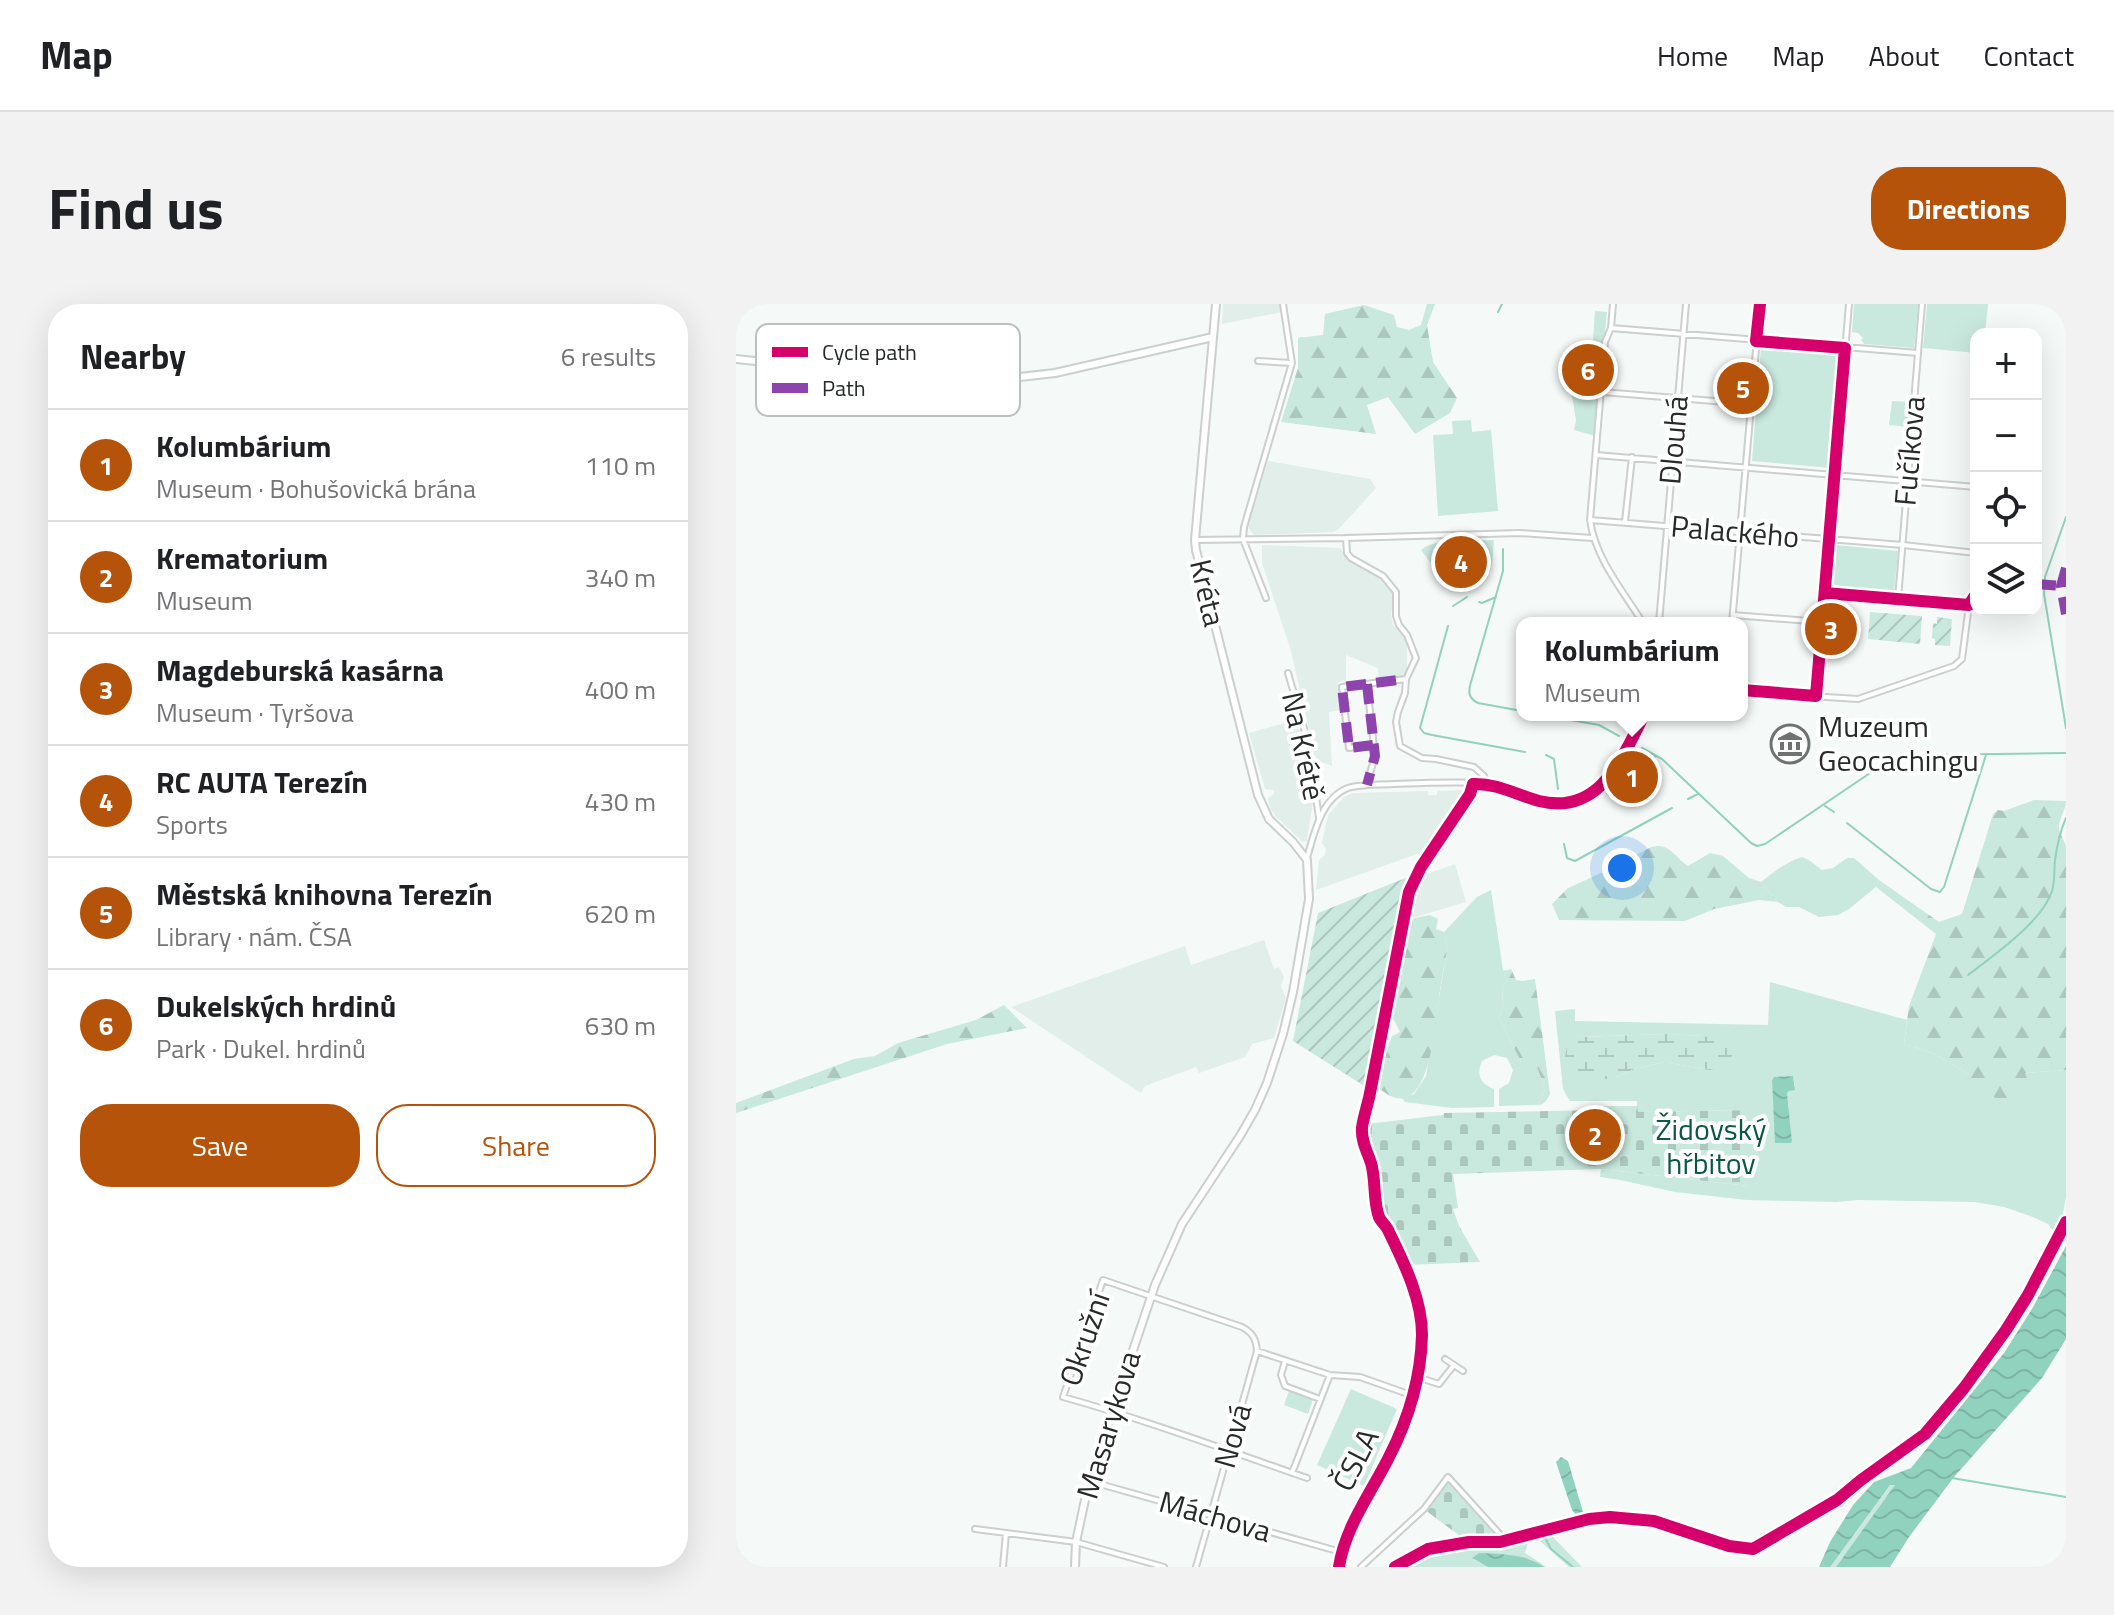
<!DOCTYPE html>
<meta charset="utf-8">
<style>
body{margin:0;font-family:"Titillium Web",sans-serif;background:#f2f2f2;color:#202124}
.controls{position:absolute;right:24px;top:24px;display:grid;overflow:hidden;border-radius:16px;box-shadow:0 8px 32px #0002}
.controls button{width:72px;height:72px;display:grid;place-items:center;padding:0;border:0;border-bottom:2px solid #e0e0e0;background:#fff;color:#202124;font:40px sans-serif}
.you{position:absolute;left:886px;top:564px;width:28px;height:28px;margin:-20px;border:6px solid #fff;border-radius:50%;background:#1a73e8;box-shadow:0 0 0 12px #1a73e833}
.badge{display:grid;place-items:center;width:52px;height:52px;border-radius:50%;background:#b45309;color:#fff;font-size:26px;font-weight:700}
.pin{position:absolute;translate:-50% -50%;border:4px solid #fff;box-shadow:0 2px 8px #0006}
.popup{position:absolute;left:780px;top:313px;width:232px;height:104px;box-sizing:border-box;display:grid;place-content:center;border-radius:16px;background:#fff;filter:drop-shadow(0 2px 6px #0005);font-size:26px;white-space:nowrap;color:#757577}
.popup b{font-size:30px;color:#202124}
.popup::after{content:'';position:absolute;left:50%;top:100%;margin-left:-16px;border:16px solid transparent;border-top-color:#fff}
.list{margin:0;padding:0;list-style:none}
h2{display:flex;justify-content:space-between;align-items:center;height:104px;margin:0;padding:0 32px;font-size:34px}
h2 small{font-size:26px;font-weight:400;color:#757577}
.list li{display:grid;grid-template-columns:52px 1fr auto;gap:24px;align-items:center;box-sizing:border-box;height:112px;padding:0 32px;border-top:2px solid #e0e0e0}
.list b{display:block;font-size:30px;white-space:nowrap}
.list p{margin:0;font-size:26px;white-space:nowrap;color:#757577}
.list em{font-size:26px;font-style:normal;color:#757577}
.actions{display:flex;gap:16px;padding:24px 32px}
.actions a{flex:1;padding:18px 0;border:2px solid #b45309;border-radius:32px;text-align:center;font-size:28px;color:#b45309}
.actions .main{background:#b45309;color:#fff}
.icon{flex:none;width:44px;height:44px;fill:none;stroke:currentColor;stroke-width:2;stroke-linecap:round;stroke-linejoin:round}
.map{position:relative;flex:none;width:1330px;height:1263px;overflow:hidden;border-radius:32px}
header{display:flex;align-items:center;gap:48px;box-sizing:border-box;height:112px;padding:0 40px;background:#fff;border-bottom:2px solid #e0e0e0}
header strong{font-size:38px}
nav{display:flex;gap:44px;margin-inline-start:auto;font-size:28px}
.intro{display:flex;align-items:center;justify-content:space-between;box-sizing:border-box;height:192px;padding:0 48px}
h1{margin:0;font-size:56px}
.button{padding:20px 36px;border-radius:32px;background:#b45309;color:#fff;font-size:28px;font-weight:700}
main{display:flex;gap:48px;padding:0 48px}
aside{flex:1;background:#fff;border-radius:32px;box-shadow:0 8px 32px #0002}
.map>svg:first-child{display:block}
.built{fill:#e1eee9}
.green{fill:#c9e8de;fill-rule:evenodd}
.forest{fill:url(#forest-firs)}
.wetland{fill:url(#wetland-marsh)}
.cemetery{fill:url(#cemetery-stones)}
.garden{fill:url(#garden-furrows)}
.water{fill:url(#water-waves)}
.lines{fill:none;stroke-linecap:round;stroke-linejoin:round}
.stream{stroke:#91d2bf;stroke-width:2}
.street-casing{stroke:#cbcfcd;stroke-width:8}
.secondary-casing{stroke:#cbcfcd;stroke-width:10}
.street{stroke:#fefefe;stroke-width:4}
.secondary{stroke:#fefefe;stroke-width:6}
.quiet{stroke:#8e44ad;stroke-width:10;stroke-dasharray:20 10;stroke-linecap:butt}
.cycleway-casing{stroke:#fff;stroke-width:17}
.cycleway{stroke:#d6006c;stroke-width:12}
.labels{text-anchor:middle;stroke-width:8;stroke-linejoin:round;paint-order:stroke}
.street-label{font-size:30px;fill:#262a29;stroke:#fff}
.poi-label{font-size:30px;fill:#262a29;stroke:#fff;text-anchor:start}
.park-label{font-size:30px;fill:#0b5847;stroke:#fff}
.key{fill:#fff;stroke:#bebfbf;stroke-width:2}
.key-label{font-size:22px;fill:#262a29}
</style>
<header>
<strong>Map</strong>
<nav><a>Home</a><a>Map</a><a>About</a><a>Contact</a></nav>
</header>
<div class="intro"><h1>Find us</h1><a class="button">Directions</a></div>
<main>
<aside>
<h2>Nearby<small>6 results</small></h2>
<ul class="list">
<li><span class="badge">1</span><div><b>Kolumbárium</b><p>Museum · Bohušovická brána</p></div><em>110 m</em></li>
<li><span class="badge">2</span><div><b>Krematorium</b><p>Museum</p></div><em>340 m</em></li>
<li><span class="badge">3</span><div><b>Magdeburská kasárna</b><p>Museum · Tyršova</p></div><em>400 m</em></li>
<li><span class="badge">4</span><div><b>RC AUTA Terezín</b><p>Sports</p></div><em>430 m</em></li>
<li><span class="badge">5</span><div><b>Městská knihovna Terezín</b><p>Library · nám. ČSA</p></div><em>620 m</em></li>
<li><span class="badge">6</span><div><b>Dukelských hrdinů</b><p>Park · Dukel. hrdinů</p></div><em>630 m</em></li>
</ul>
<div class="actions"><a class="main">Save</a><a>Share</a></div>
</aside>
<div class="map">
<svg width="1330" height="1263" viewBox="0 0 1330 1263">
<defs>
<pattern id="forest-firs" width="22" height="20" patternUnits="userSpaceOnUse" patternTransform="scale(2)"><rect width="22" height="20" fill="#c9e8de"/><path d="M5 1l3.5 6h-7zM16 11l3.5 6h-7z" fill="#acc7be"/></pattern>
<pattern id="wetland-marsh" width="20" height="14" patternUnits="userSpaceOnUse" patternTransform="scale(2)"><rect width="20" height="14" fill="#c9e8de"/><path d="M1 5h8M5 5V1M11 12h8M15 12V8" fill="none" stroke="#acc7be"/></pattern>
<pattern id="cemetery-stones" width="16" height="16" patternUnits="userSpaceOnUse" patternTransform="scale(2)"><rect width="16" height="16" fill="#c9e8de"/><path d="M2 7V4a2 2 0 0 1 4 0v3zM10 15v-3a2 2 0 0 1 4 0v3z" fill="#acc7be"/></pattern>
<pattern id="garden-furrows" width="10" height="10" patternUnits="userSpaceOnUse" patternTransform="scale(2)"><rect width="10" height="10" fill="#c9e8de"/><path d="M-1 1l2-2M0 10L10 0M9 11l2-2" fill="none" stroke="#acc7be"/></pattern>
<pattern id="water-waves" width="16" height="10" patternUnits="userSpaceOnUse" patternTransform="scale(2)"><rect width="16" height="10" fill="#91d2bf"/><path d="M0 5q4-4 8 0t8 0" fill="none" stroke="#7db4a4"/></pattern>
</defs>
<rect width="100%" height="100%" fill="#f5faf8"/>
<!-- built -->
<path class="built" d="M 487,0 L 545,0 L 546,8 L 486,20 Z
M 532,157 L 634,175 L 640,184 L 602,226 L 597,228 L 518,231 L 512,223 Z
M 526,241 L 604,244 L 610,253 L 617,259 L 646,274 L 658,289 L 655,310 L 657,321 L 671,336 L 671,372 L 643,374 L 642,364 L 610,351 L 610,377 L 602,378 L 605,406 L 593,408 L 596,462 L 583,457 L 579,452 L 555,347 L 526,259 Z
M 563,415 L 574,458 L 577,497 L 571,537 L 567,538 L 540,513 L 534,504 L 532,494 L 538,490 L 538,486 L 529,485 L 513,429 Z
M 726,486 L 728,491 L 684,549 L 580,586 L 583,556 L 589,551 L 590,545 L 586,539 L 590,519 L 593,510 L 608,493 L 617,489 L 692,487 L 692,491 L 701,491 L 701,487 Z
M 719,560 L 730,598 L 670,616 L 677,582 L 682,573 Z
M 528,636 L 538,665 L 543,663 L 548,673 L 545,682 L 550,694 L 538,734 L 516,740 L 509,753 L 463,769 L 460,763 L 409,782 L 405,789 L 275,703 L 449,642 L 455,661 Z"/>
<!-- green -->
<path class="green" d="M 1118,0 L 1182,0 L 1178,44 L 1128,40 L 1125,36 L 1127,34 L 1122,29 L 1116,28 Z
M 1191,0 L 1252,0 L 1249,30 L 1240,30 L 1240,49 L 1187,44 Z
M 859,7 L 871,8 L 859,132 L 838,126 L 840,116 L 834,80 L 845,52 L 857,37 Z
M 1025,43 L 1103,49 L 1093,164 L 1016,157 Z
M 735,116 L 736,128 L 755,126 L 762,207 L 702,212 L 697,131 L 717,130 L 716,117 Z
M 758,236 C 756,255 759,284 733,271 L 714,285 L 685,246 C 699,233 740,237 758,236 Z
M 1100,241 L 1162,247 L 1158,289 L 1096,284 Z
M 1066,553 L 1073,556 L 1086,566 L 1097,564 L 1111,554 L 1118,554 L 1143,576 L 1140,583 L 1113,605 L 1102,611 L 1083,613 L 1063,603 L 1050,603 L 1042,598 L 1025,578 C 1037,568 1050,558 1066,553 Z
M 755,586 L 767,666 L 772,677 L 766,682 L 767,702 L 763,713 L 785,758 L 800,760 L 809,786 L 802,801 L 763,802 L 763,785 L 773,779 L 777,766 L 771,754 L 758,751 L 746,757 C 740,770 744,780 758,785 L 758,803 L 716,804 L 669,798 L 666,794 L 678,790 L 690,772 L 711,646 L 708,628 L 741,593 Z
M 1034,678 L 1171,716 L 1168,740 L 1197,749 L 1229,768 L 1263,796 L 1289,769 L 1330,766 L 1330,893 L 1325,920 L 1317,927 L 1312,920 L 1297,913 L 1268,903 L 1239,898 L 1121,896 L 1100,898 L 1011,896 L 939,888 L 884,876 L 864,873 L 865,865 L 1012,882 L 1010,806 L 901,808 L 901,797 L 834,797 L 827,785 L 819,707 L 839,705 L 839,717 L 1032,721 ZM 931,730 L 967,732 L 973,766 L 928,758 L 896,766 L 878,774 L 841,733 ZM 1057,772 L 1059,783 L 1051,789 L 1056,837 L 1040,839 L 1036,776 L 1037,774 Z
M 615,1085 L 661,1105 L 628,1182 L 581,1161 Z
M 553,1087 L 577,1095 L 572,1110 L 548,1101 Z
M 1154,1181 L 1160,1181 L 1100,1263 L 1093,1263 Z
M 814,1230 L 846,1263 L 833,1263 L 804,1237 L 798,1235 L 792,1239 L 789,1249 L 811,1263 C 782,1249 769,1250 737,1255 L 752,1263 L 667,1263 L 693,1248 L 734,1241 L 764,1242 Z"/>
<!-- forest -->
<path class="forest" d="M 691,0 L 699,0 L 691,21 L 697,58 L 721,94 L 714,109 L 679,130 L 652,93 L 631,101 L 640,130 L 545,118 L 562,64 L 562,34 L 587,31 L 589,10 L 628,1 L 658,11 L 661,23 L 673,26 L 685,21 Z
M 1156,97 L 1175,98 L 1173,123 L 1153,121 Z
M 1298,496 L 1330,497 C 1330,506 1323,514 1323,523 C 1323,529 1328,536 1330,542 L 1330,766 L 1289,769 L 1296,789 L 1263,797 L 1229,768 L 1197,749 L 1168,740 L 1173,702 L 1200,630 L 1140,583 L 1143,576 L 1203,618 L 1226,610 L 1257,510 L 1262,506 L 1268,507 Z
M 922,542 C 935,542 941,555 952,562 L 974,549 L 987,552 L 1013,574 L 1025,578 L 1042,598 L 1023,596 L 978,605 L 949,617 L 823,616 L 816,600 L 832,584 L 874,565 L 915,543 Z
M 694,611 L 702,615 L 700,625 L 708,628 L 711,646 C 708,664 704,682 702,701 C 698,727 692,825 644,785 L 650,747 L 656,732 L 664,728 L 656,712 L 655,697 L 670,619 L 679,614 Z
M 775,665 L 780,676 L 787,677 L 799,675 L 814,790 C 811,795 809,801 802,801 L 809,786 L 800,760 L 788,762 L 785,758 L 763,713 L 767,702 L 766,682 L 772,677 L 767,667 Z
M 268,701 L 291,724 L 211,740 L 0,809 L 0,799 L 118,755 L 139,752 L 162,739 L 240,716 Z"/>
<!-- wetland -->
<path class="wetland" d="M 931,730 L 967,732 L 990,737 L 998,748 L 993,757 L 983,764 L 973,766 L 928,758 L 896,766 L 878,774 L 863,776 L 843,768 L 829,753 L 832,737 L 841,733 Z"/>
<!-- cemetery -->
<path class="cemetery" d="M 867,802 L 901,802 L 902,808 L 1011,806 L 1012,882 L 865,865 L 717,870 L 722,904 L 717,905 L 723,922 L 744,958 L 670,961 L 653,923 L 644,913 L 631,820 L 707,811 L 708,809 L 867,806 Z
M 711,1177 L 746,1212 L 762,1232 L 757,1236 L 728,1235 L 689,1206 Z"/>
<!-- garden -->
<path class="garden" d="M 1134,308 L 1186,312 L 1184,340 L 1132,335 Z
M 1201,313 L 1216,315 L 1214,342 L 1199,341 L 1199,335 L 1196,334 L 1197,319 L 1201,320 Z
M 672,573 L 630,783 L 557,737 L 582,609 Z"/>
<!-- water -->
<path class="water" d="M 1057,772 L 1059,786 L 1053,787 L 1051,789 L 1056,837 L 1055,839 L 1039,839 L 1036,776 L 1038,773 Z
M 1330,942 L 1330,1035 L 1306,1074 L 1218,1173 L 1173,1233 L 1154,1263 L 1100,1263 L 1159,1181 L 1154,1181 L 1094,1263 L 1083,1263 L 1094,1238 L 1117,1201 L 1138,1178 L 1175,1164 L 1268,1049 L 1296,1005 Z
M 825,1153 L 832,1157 L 847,1208 L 841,1212 L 836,1206 L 820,1158 Z
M 743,1249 C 766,1250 789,1250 809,1263 L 752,1263 L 736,1254 Z"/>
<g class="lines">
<!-- stream -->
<path class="stream" d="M 762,8 L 766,0
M 1330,213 L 1309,273 L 1308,290 L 1330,424
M 767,245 L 767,267 L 735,378 C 732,388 732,394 742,399 L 786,407
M 743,298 L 746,299 L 760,293
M 717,302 L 731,293
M 712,322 L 684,424 L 688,429 L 696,431 L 789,448
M 806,411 L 863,421 L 883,432
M 906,444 L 926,455 L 1015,539 L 1021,542 L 1029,540 L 1140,465 L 1150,462
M 810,451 L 818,455 L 822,485
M 1177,454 L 1188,451 L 1330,449
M 913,477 L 919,451
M 952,495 L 962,490
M 1089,502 L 1098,508
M 1111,519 L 1195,585 L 1204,588 L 1208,583 L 1250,451
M 828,540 L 831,554 L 839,557 L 936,504
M 1232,671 C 1257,652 1307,617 1316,587 C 1319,578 1318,566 1319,556 C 1321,542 1324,527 1330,514
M 1216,1174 L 1330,1193
M 807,1230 L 815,1245 L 837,1263"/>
<!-- street casing -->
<g class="street-casing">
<path id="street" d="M 877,0 L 875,24 L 869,38 L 854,216 C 859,254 887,287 907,319
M 875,24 L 1182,49
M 522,57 L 555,59
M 866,88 L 1015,100
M 860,151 L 1240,183
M 854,216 L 1167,241 L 1240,249
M 889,218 L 896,153
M 610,234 L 611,249 L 615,254 L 647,272 L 660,288 L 660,312 L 663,321 L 671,331 L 680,354 L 670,375 L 669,389 L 662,408 L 660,418 L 664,442 L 686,454 L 700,455 L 738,463 L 748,472 L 750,479
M 459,236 L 610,234 L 784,229 L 856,234
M 1089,289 L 1233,301
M 530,294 L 507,235 L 508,223 L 556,59 L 547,0
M 1162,295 L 1186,0
M 997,311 L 1086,318
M 923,319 L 950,0
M 996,319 L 1024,0
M 552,369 L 572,438 L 583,514
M 631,380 L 639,452 L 631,480
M 1006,386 L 1043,390 L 1122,395 L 1218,362 L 1226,355 L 1233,301 L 1240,290
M 1080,392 L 1113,0
M 637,441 L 613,444 L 606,383 L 670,375
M 571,554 C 578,530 585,494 612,484 C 617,482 625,482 631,481 C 669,480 709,477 747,479 C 767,481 786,494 806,497 C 866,510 886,453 908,411
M 521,1047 L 594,1071
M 709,1055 L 727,1067
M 549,1057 L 545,1071 L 549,1082 L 584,1095
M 556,1169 L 594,1071 L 624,1073 L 675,1091
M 353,1177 L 605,1248
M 239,1225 L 340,1238 L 428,1263
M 267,1263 L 270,1229
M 460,1263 C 481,1191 501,1119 521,1047 C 520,1035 517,1029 506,1023 L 367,976 L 327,1093 C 410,1116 490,1146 571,1174
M 603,1263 C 609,1221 637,1187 655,1150 C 667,1125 675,1099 681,1073 L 703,1080 L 718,1061
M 625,1263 L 688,1205 L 712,1173 L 770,1237
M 659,1263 L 692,1245 L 733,1238 L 770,1237"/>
</g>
<!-- secondary casing -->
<g class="secondary-casing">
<path id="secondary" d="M 0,55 L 173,74 L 248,77 L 319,69 L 477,33
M 339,1263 L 340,1238 L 353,1177 L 419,981 L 446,920 L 504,832 L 519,806 L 531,779 L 547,730 L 557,688 L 573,595 L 571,556 L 557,538 L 533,515 L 522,491 L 460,246 L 459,236 L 480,0"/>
</g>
<!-- street -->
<use href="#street" class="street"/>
<!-- secondary -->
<use href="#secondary" class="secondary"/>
<!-- quiet -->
<path class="quiet" d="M 1330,264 L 1325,282 L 1330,310
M 1300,280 L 1325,282
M 631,380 L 639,452 L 631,481
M 637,441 L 613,444 L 606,383 L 670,375"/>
<!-- cycleway casing -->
<g class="cycleway-casing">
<path id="cycleway" d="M 1089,289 L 1233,301 L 1240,290
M 1006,386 L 1080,392 L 1109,44 L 1020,37 L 1024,0
M 603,1263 C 609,1223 635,1189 653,1153 C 672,1116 685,1073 686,1031 C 686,995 668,959 653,928 C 651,922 645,918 643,913 C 637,898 640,875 635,859 C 631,847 625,837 626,824 C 627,814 632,800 634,789 L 673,588 L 685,563 L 734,490 L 737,480 C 761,479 781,491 803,497 C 864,512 886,454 908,411
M 659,1263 L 692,1245 L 733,1238 L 764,1238 L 853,1215 L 874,1213 L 918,1217 L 993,1242 L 1017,1245 L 1101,1196 L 1125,1176 L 1189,1130 L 1228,1084 L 1270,1026 L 1292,991 L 1330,918"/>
</g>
<!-- cycleway -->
<use href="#cycleway" class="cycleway"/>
</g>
<!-- icons -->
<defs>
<g id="museum-ring" transform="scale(2)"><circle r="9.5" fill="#fff" stroke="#6e7371" stroke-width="1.5"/><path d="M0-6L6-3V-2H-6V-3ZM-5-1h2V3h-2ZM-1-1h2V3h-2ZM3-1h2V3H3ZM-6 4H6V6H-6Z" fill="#6e7371"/></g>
</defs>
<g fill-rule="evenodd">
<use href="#museum-ring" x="1054" y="440"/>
</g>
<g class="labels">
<!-- street labels -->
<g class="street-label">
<text transform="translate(938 136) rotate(-85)" y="10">Dlouhá</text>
<text transform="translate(1174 147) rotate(-85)" y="10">Fučíkova</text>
<text transform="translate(999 228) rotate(5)" y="10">Palackého</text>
<text transform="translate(471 289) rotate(77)" y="10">Kréta</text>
<text transform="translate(567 442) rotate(78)" y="10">Na Krétě</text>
<text transform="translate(349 1035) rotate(-71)" y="10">Okružní</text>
<text transform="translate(373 1121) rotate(-73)" y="10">Masarykova</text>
<text transform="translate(497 1132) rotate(-74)" y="10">Nová</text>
<text transform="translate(620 1156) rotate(-63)" y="10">ČSLA</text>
<text transform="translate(479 1213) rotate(16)" y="10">Máchova</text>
</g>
<!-- poi labels -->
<g class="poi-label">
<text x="1082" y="433">Muzeum<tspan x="1082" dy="34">Geocachingu</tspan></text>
</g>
<!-- park labels -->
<g class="park-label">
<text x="975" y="836">Židovský<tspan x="975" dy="34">hřbitov</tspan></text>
</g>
</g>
<!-- legend -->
<rect x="20" y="20" width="264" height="92" rx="12" class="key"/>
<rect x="36" y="43" width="36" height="10" fill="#d6006c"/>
<rect x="36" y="79" width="36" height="10" fill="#8e44ad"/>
<g class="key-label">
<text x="86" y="56">Cycle path</text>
<text x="86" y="92">Path</text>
</g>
</svg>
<div class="controls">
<button>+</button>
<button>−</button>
<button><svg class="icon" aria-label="locate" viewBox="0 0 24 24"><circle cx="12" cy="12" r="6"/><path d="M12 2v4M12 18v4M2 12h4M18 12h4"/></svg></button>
<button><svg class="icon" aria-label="layers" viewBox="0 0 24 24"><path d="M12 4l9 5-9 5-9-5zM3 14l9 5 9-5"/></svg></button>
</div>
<div class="you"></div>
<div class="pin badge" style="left:896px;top:473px">1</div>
<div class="popup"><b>Kolumbárium</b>Museum</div>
<div class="pin badge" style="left:859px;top:831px">2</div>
<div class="pin badge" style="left:1095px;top:325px">3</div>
<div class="pin badge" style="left:725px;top:258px">4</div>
<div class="pin badge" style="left:1007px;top:84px">5</div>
<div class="pin badge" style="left:852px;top:66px">6</div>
</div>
</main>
